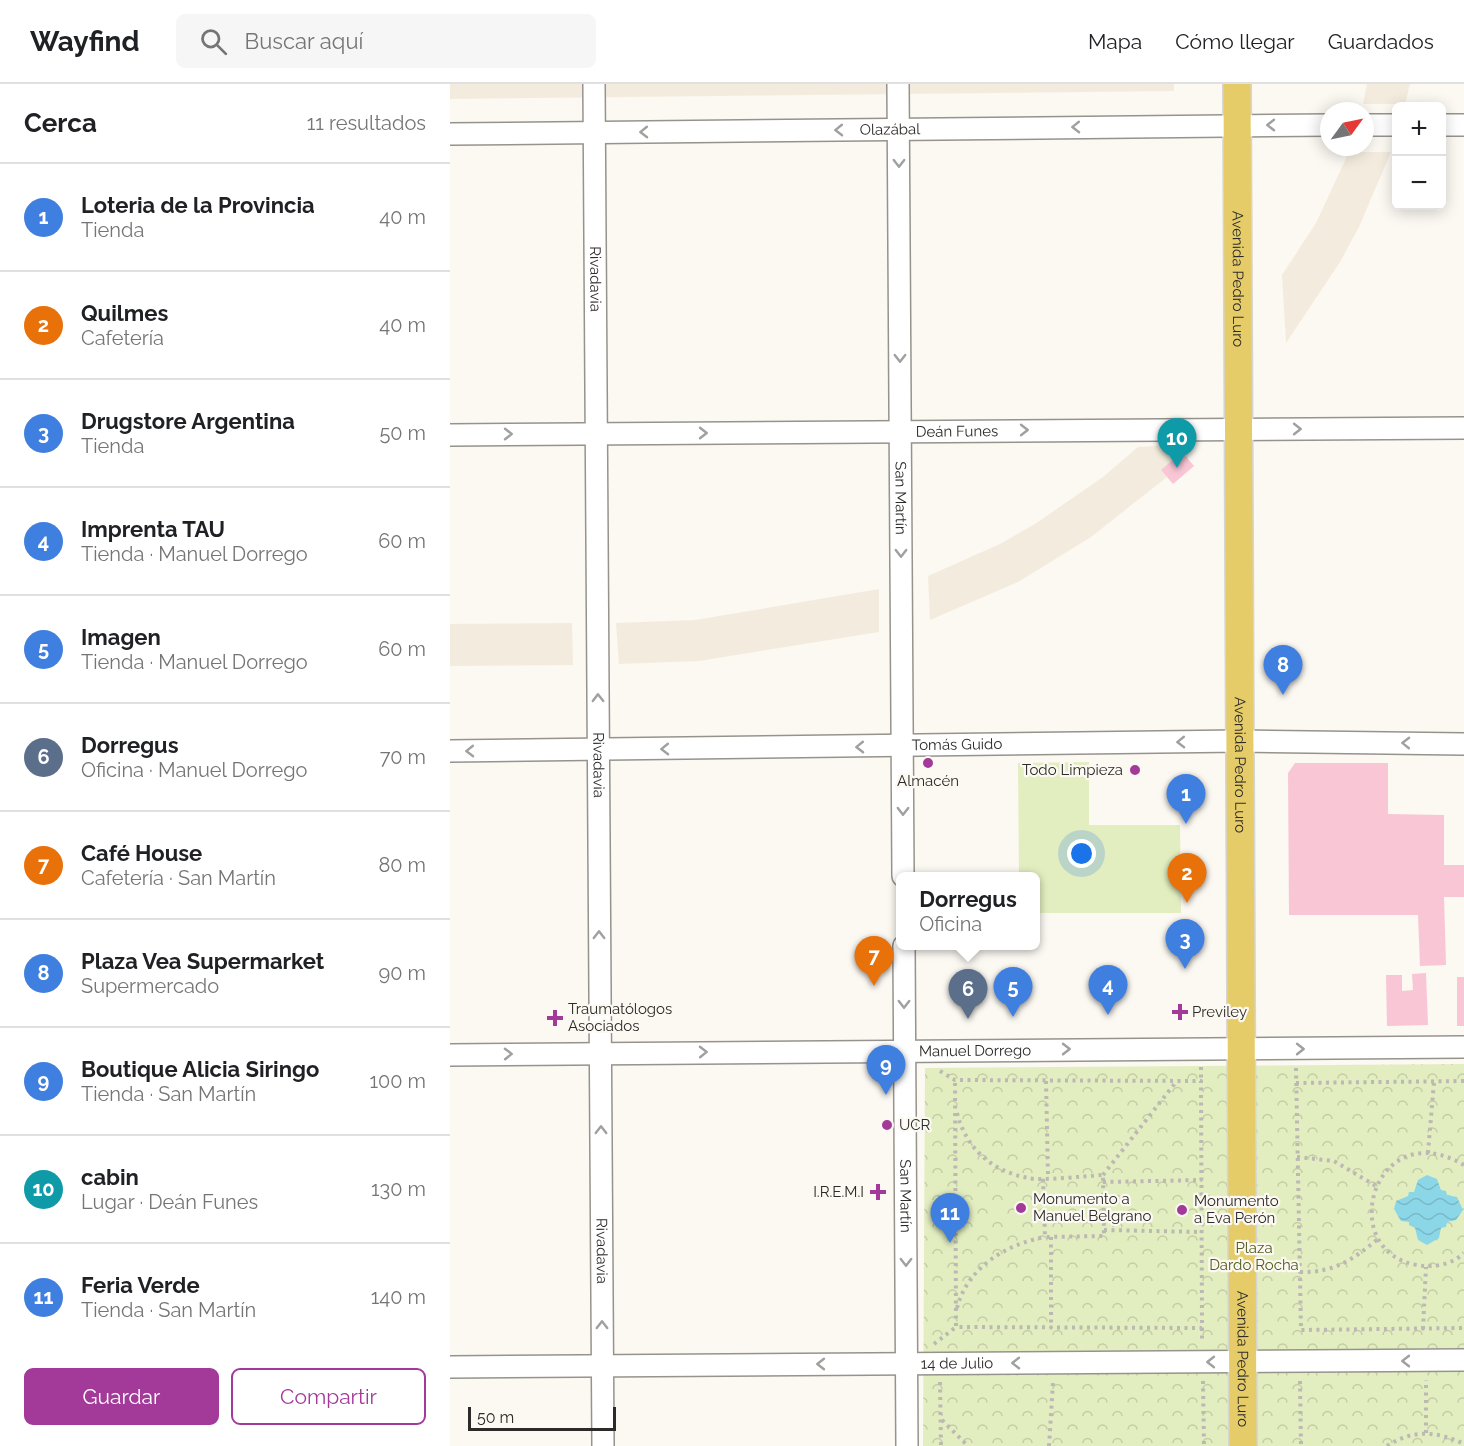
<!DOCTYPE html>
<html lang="es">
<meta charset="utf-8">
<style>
body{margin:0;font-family:Raleway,sans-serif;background:#f6f6f6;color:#202124}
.controls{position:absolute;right:18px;top:18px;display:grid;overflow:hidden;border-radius:9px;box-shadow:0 3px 15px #0003}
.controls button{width:54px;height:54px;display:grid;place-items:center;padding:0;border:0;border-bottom:2px solid #e0e0e0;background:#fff;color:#202124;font:30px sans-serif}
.compass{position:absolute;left:870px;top:18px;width:54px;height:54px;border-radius:50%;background:#fff;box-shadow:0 3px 15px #0003;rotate:57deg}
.scale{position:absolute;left:18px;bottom:15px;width:148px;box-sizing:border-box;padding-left:6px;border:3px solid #2c2b29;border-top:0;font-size:16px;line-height:21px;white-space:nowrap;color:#2c2b29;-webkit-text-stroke:4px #fcf8f2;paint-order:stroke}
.you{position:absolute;left:632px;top:770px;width:21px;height:21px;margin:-15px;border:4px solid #fff;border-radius:50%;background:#1a73e8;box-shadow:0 0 0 9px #1a73e833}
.badge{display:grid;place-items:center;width:39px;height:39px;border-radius:50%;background:#a33999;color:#fff;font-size:20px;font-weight:700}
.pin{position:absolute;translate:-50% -50px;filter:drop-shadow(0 2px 3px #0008)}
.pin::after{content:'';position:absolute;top:32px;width:21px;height:18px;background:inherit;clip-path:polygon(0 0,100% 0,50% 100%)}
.popup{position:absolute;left:446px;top:788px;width:144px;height:78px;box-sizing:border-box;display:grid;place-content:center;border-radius:9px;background:#fff;filter:drop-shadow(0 2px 4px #0005);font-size:20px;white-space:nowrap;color:#757577}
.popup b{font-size:22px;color:#202124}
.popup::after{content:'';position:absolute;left:50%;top:100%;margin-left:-12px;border:12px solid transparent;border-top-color:#fff}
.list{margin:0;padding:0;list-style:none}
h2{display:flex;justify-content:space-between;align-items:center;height:78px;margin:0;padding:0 24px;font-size:26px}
h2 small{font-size:20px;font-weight:400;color:#757577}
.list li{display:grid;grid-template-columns:39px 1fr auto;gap:18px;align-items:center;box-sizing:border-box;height:108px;padding:0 24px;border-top:2px solid #e0e0e0}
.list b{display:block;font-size:22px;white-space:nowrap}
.list p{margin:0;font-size:20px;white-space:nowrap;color:#757577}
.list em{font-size:20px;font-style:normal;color:#757577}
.actions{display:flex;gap:12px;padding:18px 24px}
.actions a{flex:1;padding:14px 0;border:2px solid #a33999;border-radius:9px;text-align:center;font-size:21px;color:#a33999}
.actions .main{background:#a33999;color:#fff}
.icon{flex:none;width:33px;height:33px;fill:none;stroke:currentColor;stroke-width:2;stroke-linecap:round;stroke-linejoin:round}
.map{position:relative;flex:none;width:1014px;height:1362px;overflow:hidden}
header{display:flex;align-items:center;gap:36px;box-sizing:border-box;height:84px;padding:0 30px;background:#fff;border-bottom:2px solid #e0e0e0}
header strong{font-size:28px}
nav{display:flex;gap:33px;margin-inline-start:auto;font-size:21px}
.search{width:420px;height:54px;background:#f6f6f6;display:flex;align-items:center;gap:15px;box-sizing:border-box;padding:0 21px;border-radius:9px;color:#757577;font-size:22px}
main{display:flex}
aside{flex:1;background:#fff}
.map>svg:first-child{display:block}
.built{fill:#f3ecde}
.green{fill:#e3eec0}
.park{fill:url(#park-crowns)}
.water{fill:url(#water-waves)}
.building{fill:#f9c6d6}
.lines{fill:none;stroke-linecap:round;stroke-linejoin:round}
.minor-casing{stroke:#96938d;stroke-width:24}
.major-casing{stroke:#d5d5d4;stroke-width:30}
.path{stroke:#bcb8b4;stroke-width:4;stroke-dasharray:3 4.5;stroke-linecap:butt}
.minor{stroke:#fff;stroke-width:21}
.major{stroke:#e5cc68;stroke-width:27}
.oneway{stroke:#a0a09f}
.poi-dot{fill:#a33999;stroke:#fcf8f2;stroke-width:2}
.labels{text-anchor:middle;stroke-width:4.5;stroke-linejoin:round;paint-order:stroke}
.street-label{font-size:15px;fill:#2c2b29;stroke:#fcf8f2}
.poi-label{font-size:15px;fill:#2c2b29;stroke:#fcf8f2;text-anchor:start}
.park-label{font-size:15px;fill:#535d1f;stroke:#fcf8f2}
</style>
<header>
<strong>Wayfind</strong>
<div class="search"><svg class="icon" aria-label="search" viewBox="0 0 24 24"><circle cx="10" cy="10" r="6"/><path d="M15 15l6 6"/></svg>Buscar aquí</div>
<nav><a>Mapa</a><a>Cómo llegar</a><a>Guardados</a></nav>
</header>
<main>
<aside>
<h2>Cerca<small>11 resultados</small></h2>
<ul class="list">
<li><span class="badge" style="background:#3f7fe0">1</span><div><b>Loteria de la Provincia</b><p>Tienda</p></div><em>40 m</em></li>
<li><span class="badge" style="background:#e8710a">2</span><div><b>Quilmes</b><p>Cafetería</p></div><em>40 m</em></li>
<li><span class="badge" style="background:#3f7fe0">3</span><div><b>Drugstore Argentina</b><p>Tienda</p></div><em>50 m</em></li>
<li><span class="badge" style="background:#3f7fe0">4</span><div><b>Imprenta TAU</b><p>Tienda · Manuel Dorrego</p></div><em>60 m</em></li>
<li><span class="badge" style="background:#3f7fe0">5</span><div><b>Imagen</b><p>Tienda · Manuel Dorrego</p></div><em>60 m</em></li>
<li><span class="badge" style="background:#5c6f8a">6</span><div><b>Dorregus</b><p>Oficina · Manuel Dorrego</p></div><em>70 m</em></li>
<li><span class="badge" style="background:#e8710a">7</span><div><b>Café House</b><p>Cafetería · San Martín</p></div><em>80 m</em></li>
<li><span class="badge" style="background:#3f7fe0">8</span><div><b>Plaza Vea Supermarket</b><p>Supermercado</p></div><em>90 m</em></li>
<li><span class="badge" style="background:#3f7fe0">9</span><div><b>Boutique Alicia Siringo</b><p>Tienda · San Martín</p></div><em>100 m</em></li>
<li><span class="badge" style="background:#0f9aa8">10</span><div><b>cabin</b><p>Lugar · Deán Funes</p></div><em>130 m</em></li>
<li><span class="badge" style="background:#3f7fe0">11</span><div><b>Feria Verde</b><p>Tienda · San Martín</p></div><em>140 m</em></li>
</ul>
<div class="actions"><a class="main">Guardar</a><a>Compartir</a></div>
</aside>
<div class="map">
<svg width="1014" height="1362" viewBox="0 0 1014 1362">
<defs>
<pattern id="park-crowns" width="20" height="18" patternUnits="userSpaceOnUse" patternTransform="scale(1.5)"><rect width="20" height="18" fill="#e3eec0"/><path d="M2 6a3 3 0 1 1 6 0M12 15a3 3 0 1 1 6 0" fill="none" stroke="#c3cca5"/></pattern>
<pattern id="water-waves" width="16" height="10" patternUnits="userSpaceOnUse" patternTransform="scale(1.5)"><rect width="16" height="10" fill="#8cd7e7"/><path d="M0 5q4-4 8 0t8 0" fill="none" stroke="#79b9c6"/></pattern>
</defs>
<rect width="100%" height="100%" fill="#fcf8f2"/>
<!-- built -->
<path class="built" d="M 0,0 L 724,0 L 724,7 L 0,15 Z
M 917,0 L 960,0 L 955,20 L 913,20 Z
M 899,68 L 941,68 L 909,143 L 890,178 L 836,259 L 832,191 L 866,139 Z
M 738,360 L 738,375 L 711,386 L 717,393 L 641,453 L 568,498 L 480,536 L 478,492 L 550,460 L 585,440 L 653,393 L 688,363 Z
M 429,505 L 429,548 L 249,577 L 169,580 L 166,539 L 245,536 Z
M 122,539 L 123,581 L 0,582 L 0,540 Z"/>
<!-- green -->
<path class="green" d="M 639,678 L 639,741 L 730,741 L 731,829 L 586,829 L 586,792 L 569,792 L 568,679 Z"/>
<!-- park -->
<path class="park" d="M 1014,980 L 1014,1362 L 473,1362 L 475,984 Z"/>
<!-- water -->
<path class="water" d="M 977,1091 L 987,1095 L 991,1106 L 996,1107 L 997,1111 L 1007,1113 L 1013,1126 L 1006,1136 L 997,1138 L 996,1143 L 991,1144 L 989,1154 L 977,1161 L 968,1156 L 965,1144 L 959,1141 L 959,1138 L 951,1137 L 944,1125 L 946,1117 L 958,1112 L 959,1108 L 964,1108 L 968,1096 Z"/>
<!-- building -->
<path class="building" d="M 732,368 L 744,382 L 723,400 L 711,386 Z
M 845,679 L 938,679 L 938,730 L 994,731 L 994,781 L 1014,781 L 1014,813 L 994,813 L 996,881 L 970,882 L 968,831 L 839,831 L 838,689 Z
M 976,889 L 978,941 L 937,942 L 936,891 L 952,891 L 952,907 L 963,906 L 962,890 Z
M 1007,893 L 1014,893 L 1014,942 L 1007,942 Z"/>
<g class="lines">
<!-- minor casing -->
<g class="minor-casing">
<g id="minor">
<path id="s1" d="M 144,0 L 153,1362"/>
<path id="s2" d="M 448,0 L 453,792"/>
<path d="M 915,41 L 946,41"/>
<path d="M 992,41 L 1014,41"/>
<path id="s3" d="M 0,50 L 879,41"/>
<path id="s4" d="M 0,351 L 1014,344"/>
<path id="s5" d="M 0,667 L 790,657 L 1014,660"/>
<path id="s6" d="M 454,862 L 457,1362"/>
<path id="s7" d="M 0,971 L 1014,963"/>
<path id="s8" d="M 0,1283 L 1014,1276"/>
</g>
</g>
<!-- major casing -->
<g class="major-casing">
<g id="major">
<path id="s9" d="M 787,0 L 793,1362"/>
</g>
</g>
<!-- path -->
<path class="path" d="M 751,983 L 751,997
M 846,984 L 851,1246 L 1014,1244
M 490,987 L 505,996 L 751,997 L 752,1244 L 506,1243 L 505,996
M 596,997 L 598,1093
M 846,999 L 1014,997
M 507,1029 C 516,1064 541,1087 578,1094 C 593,1097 635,1092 653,1091 L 654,1152 L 595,1153 L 593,1093
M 978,1069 L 984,998
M 847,1073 L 884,1077 L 926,1102
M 1014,1081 C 924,1028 884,1167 967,1181 C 983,1184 1001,1181 1014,1169
M 653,1091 L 726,998
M 653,1098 L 752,1096
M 654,1146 L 752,1148
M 601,1153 L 601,1244
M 850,1188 C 884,1189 904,1175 929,1154
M 507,1224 C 517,1184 556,1160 595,1153
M 752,1244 L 752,1258
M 973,1245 L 976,1183
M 484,1260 L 506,1243
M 753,1297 L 754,1362
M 850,1297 L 851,1362
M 490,1298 L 491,1362
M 492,1336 L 518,1362
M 976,1349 L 976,1296
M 599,1362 L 603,1298
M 937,1362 C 963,1345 987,1347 1014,1360"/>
<!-- minor -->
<use href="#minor" class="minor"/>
<!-- major -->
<use href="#major" class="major"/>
</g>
<!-- one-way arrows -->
<defs><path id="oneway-chevron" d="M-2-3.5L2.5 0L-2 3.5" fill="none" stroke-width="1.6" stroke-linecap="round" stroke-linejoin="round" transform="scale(1.5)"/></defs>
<g class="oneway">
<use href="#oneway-chevron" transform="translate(821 41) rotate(180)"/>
<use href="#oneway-chevron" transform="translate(626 43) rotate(179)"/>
<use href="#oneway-chevron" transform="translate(389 46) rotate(179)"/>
<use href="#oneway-chevron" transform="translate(194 48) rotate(179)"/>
<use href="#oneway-chevron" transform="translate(449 79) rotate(90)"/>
<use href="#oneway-chevron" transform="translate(450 274) rotate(90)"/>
<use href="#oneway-chevron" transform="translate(847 345)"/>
<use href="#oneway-chevron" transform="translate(574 346)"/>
<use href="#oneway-chevron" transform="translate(253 349)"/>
<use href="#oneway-chevron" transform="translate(58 350)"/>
<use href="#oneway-chevron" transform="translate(451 469) rotate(90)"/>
<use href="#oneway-chevron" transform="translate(148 614) rotate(-91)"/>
<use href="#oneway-chevron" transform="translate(731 658) rotate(179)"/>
<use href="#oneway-chevron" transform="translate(956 659) rotate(-179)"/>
<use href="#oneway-chevron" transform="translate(410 663) rotate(179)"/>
<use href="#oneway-chevron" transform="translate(215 665) rotate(179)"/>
<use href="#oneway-chevron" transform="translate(20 667) rotate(179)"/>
<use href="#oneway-chevron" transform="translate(453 727) rotate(90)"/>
<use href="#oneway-chevron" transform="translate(149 851) rotate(-90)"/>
<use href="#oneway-chevron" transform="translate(454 920) rotate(90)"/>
<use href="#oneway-chevron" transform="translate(616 965)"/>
<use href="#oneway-chevron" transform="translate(850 965)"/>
<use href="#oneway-chevron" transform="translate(253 968) rotate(-1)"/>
<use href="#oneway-chevron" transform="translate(58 970) rotate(-1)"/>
<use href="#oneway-chevron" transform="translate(151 1046) rotate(-90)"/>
<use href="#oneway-chevron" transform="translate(456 1178) rotate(90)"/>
<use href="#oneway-chevron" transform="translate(152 1241) rotate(-90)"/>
<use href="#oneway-chevron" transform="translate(956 1277) rotate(180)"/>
<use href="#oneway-chevron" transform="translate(761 1278) rotate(180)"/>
<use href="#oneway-chevron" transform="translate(566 1279) rotate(180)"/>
<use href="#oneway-chevron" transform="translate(371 1280) rotate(180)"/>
</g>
<!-- markers -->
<g class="poi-dot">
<circle cx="478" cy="679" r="6"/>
<circle cx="685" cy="686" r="6"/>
<path d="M727 919h6v6h6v6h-6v6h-6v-6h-6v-6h6z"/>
<path d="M102 925h6v6h6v6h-6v6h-6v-6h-6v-6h6z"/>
<circle cx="437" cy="1041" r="6"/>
<path d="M425 1099h6v6h6v6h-6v6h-6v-6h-6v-6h6z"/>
<circle cx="571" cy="1124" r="6"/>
<circle cx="732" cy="1126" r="6"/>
</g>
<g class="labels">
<!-- street labels -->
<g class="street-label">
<text dy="5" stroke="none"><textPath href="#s3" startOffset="440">Olazábal</textPath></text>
<text dy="5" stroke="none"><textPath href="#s1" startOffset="195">Rivadavia</textPath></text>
<text dy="5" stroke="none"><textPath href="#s9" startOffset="195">Avenida Pedro Luro</textPath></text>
<text dy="5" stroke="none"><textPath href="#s4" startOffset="507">Deán Funes</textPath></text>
<text dy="5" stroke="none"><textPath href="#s2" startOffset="414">San Martín</textPath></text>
<text dy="5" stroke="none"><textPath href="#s5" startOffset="507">Tomás Guido</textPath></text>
<text dy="5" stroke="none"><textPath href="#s1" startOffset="681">Rivadavia</textPath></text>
<text dy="5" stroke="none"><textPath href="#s9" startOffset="681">Avenida Pedro Luro</textPath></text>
<text dy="5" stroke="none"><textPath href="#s7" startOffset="525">Manuel Dorrego</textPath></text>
<text dy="5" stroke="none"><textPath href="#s6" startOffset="250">San Martín</textPath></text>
<text dy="5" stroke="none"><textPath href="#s1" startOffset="1167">Rivadavia</textPath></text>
<text dy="5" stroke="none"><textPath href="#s9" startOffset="1275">Avenida Pedro Luro</textPath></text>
<text dy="5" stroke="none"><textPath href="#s8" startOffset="507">14 de Julio</textPath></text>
</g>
<!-- poi labels -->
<g class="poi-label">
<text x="673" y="691" text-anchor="end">Todo Limpieza</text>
<text x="478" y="702" text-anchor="middle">Almacén</text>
<text x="118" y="930">Traumatólogos<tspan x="118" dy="17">Asociados</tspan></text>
<text x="742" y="933">Previley</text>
<text x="449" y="1046">UCR</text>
<text x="414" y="1113" text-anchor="end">I.R.E.M.I</text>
<text x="583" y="1120">Monumento a<tspan x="583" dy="17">Manuel Belgrano</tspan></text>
<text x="744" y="1122">Monumento<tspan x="744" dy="17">a Eva Perón</tspan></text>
</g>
<!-- park labels -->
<g class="park-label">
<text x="804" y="1169">Plaza<tspan x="804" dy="17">Dardo Rocha</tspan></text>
</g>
</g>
</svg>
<div class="controls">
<button>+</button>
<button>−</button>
</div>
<svg class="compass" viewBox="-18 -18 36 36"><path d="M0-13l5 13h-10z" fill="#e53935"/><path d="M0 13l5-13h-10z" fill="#757577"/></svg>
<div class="scale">50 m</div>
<div class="you"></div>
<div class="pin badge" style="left:736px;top:740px;background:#3f7fe0">1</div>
<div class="pin badge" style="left:737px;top:819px;background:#e8710a">2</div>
<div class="pin badge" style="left:735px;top:885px;background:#3f7fe0">3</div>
<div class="pin badge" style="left:658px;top:931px;background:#3f7fe0">4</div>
<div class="pin badge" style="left:563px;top:933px;background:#3f7fe0">5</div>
<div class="pin badge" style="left:518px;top:935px;background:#5c6f8a">6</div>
<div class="popup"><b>Dorregus</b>Oficina</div>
<div class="pin badge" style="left:424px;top:902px;background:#e8710a">7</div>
<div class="pin badge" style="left:833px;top:611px;background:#3f7fe0">8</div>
<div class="pin badge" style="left:436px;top:1011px;background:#3f7fe0">9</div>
<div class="pin badge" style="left:727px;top:384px;background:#0f9aa8">10</div>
<div class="pin badge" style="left:500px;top:1159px;background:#3f7fe0">11</div>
</div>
</main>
